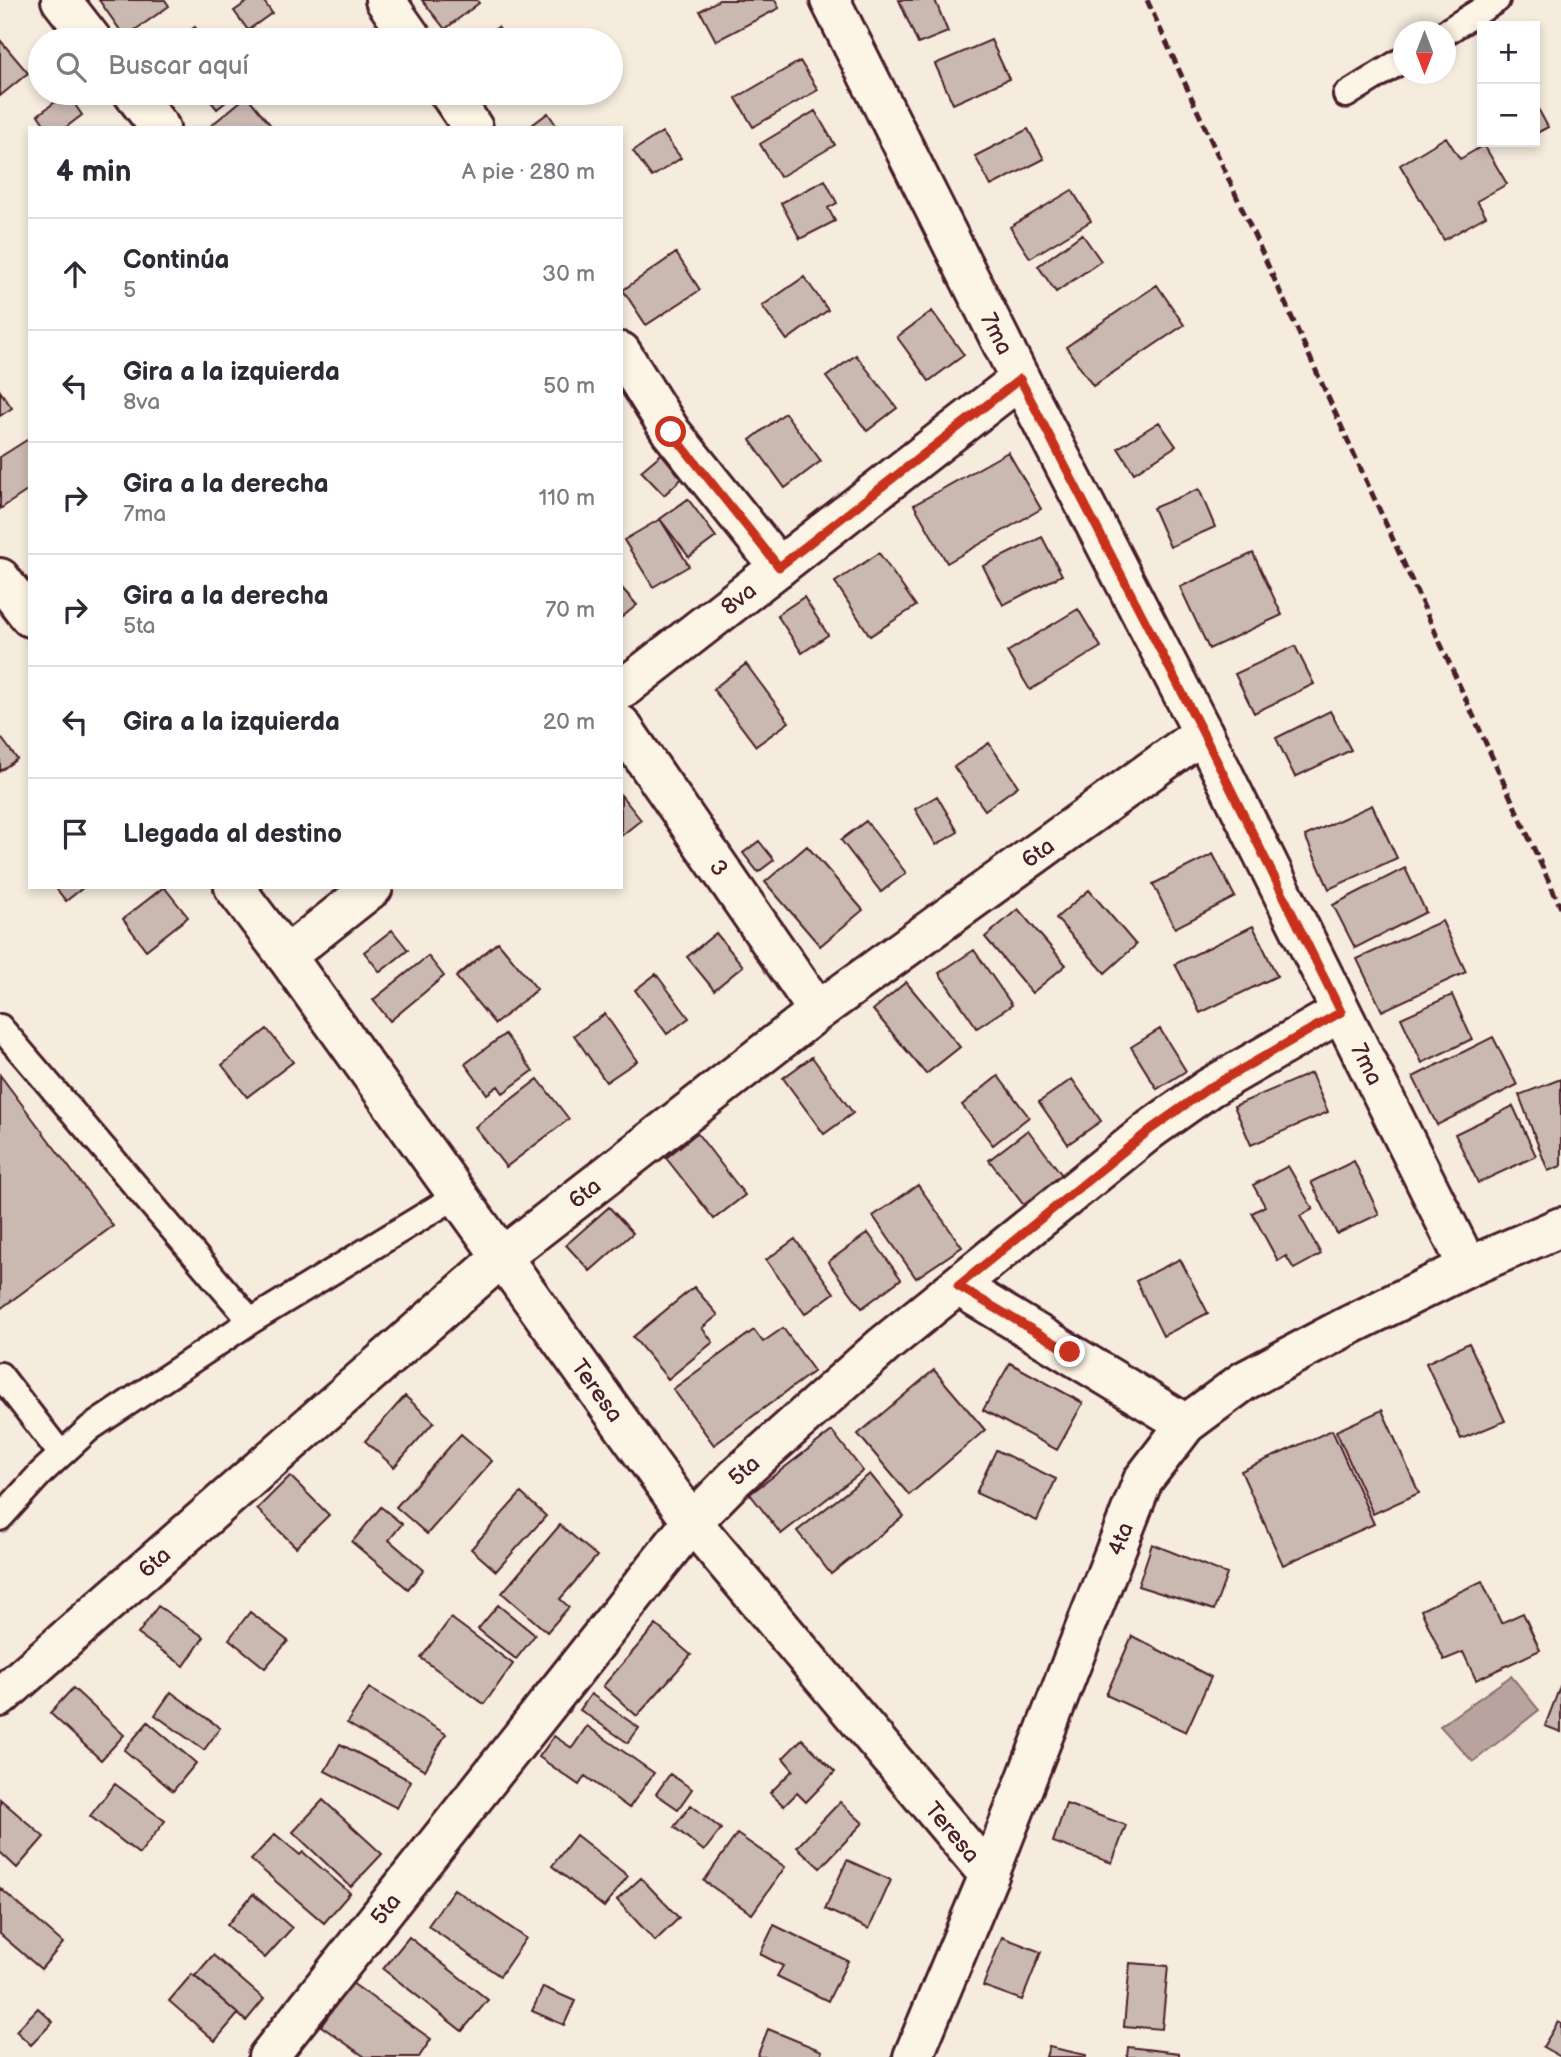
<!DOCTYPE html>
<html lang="es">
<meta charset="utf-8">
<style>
body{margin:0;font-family:"Balsamiq Sans",sans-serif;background:#f7f7f7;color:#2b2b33}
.controls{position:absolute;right:21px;top:21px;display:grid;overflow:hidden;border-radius:0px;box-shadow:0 4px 10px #0003}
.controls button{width:63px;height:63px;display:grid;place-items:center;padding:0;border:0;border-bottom:2px solid #e1e1e2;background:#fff;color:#2b2b33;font:35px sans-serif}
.compass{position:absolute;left:1393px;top:21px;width:63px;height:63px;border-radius:50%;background:#fff;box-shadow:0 4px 10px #0003;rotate:180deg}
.stop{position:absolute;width:21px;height:21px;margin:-16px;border:5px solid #c8321e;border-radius:50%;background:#fff}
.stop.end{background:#c8321e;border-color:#fff;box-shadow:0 2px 7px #0008}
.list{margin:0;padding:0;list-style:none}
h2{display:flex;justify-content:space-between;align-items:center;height:91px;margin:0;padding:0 28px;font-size:30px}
h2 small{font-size:23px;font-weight:400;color:#7c7c81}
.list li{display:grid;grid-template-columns:46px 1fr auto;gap:21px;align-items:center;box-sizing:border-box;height:112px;padding:0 28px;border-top:2px solid #e1e1e2}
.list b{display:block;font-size:26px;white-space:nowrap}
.list p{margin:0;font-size:23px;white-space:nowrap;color:#7c7c81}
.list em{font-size:23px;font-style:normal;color:#7c7c81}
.icon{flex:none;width:38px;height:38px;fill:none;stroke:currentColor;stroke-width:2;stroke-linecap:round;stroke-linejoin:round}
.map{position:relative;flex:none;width:1561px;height:2057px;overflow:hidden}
.search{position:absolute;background:#fff;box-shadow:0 4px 10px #0003;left:28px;top:28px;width:595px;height:77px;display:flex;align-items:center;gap:18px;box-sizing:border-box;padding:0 24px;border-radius:38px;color:#7c7c81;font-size:26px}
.panel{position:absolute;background:#fff;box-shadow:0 4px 10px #0003;left:28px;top:126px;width:595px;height:763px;border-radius:0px}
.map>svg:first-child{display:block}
.water{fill:#b8a39e;stroke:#8c6e70;stroke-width:2}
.building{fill:#cab9b1;stroke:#4a1f2b;stroke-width:2}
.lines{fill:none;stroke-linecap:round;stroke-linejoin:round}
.service-casing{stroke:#4a1f2b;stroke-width:30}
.minor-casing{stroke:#4a1f2b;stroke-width:44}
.tertiary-casing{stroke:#4a1f2b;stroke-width:44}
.service{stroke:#fcf5e5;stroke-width:24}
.minor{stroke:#fcf5e5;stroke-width:38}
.tertiary{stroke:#fcf5e5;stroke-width:38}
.rail{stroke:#4a1f2b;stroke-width:5;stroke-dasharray:10 5;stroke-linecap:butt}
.route{stroke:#c8321e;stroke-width:9}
.labels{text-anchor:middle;stroke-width:5;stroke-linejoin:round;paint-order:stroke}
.street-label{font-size:23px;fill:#4a1f2b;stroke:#fcf5e5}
</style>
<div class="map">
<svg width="1561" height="2057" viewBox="0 0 1561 2057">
<rect width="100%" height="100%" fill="#f5ecde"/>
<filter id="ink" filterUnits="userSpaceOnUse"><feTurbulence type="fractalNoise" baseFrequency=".0143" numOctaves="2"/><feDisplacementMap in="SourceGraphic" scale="14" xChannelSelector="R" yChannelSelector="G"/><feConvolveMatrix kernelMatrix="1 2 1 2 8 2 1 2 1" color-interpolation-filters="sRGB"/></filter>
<g filter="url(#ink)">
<!-- water -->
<path class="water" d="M 1511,1676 L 1539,1710 L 1473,1762 L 1440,1726 Z"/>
<!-- building -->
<path class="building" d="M 99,0 L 165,0 L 169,6 L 125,37 Z
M 250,0 L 263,0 L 272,13 L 248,30 L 234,11 Z
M 422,0 L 477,0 L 479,3 L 445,29 Z
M 719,0 L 775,0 L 779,8 L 716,41 L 700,11 Z
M 899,0 L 935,0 L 948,32 L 918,44 Z
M 195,27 L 205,40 L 177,40 Z
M 498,27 L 508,40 L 481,40 Z
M 0,40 L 28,73 L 0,96 Z
M 991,40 L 1009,79 L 953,104 L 935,64 Z
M 800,61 L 818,90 L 753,127 L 736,98 Z
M 67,93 L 82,115 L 65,128 L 47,128 L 38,115 Z
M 204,93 L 237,93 L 217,109 Z
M 247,96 L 273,128 L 208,128 Z
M 1535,103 L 1548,127 L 1535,134 Z
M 815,111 L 835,145 L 780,177 L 760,144 Z
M 548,113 L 558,128 L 528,128 Z
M 1028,129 L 1044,159 L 991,186 L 975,156 Z
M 662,132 L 681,158 L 652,177 L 633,151 Z
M 1446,137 L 1460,159 L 1484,145 L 1507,184 L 1477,201 L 1486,216 L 1444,240 L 1400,165 Z
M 825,180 L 837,203 L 828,208 L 835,221 L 800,239 L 781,203 Z
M 1072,190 L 1091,221 L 1030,258 L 1010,227 Z
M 1082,234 L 1101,261 L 1056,292 L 1038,266 Z
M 676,253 L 700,290 L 646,325 L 623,290 Z
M 804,277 L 828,310 L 787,340 L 762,306 Z
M 1157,285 L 1184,325 L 1093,386 L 1066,347 Z
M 932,311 L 964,355 L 929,381 L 897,337 Z
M 856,355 L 897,408 L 867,431 L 826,377 Z
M 0,391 L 12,408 L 0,416 Z
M 785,413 L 821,461 L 785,488 L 750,440 Z
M 1159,422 L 1176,446 L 1134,473 L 1118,448 Z
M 30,438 L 30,489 L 0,509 L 0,457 Z
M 666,450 L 687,474 L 664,495 L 641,471 Z
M 1008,452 L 1041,509 L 947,563 L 914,505 Z
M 1199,489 L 1215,527 L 1170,547 L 1153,508 Z
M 688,499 L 716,537 L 689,557 L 660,519 Z
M 660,519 L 689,566 L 653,587 L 624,540 Z
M 1042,537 L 1062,575 L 1003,605 L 983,566 Z
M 879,553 L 916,606 L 870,636 L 835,582 Z
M 1253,553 L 1282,615 L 1209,649 L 1180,587 Z
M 621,587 L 637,605 L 621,618 Z
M 804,597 L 828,635 L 802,653 L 777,615 Z
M 1078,609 L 1101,647 L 1030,690 L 1007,652 Z
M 1295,646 L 1314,684 L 1254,713 L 1235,674 Z
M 746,664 L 789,722 L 756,746 L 713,689 Z
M 1330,711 L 1351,750 L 1295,777 L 1276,738 Z
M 0,736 L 17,759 L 0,771 Z
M 989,743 L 1018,786 L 985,810 L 954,767 Z
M 621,795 L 641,820 L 621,836 Z
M 937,796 L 958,832 L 936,845 L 915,809 Z
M 1372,805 L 1397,858 L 1329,889 L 1305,836 Z
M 866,821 L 906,873 L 881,892 L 841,840 Z
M 759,841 L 774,860 L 758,872 L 743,853 Z
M 807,846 L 863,910 L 820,946 L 765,882 Z
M 1213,854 L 1235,897 L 1175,928 L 1153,884 Z
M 1405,868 L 1426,912 L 1355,948 L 1333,905 Z
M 55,887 L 84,887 L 66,901 Z
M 164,887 L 188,917 L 146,950 L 123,919 Z
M 1089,890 L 1136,945 L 1105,973 L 1056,918 Z
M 1018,909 L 1066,965 L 1032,993 L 985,937 Z
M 1442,921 L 1466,972 L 1382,1011 L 1357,959 Z
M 1253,926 L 1277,976 L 1200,1013 L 1175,964 Z
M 392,930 L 408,950 L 380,972 L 364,952 Z
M 716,933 L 743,966 L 714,990 L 687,957 Z
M 498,942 L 537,989 L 495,1024 L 456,977 Z
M 974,950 L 1012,1005 L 977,1028 L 939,973 Z
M 428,956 L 444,976 L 390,1021 L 373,1000 Z
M 656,974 L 689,1018 L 667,1034 L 635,990 Z
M 906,982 L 960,1047 L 926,1074 L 873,1010 Z
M 1452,995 L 1472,1039 L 1422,1063 L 1401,1018 Z
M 605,1014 L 637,1061 L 606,1082 L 574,1035 Z
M 267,1029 L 293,1062 L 247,1097 L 222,1065 Z
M 1160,1029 L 1186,1071 L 1157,1089 L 1131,1047 Z
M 505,1034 L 533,1071 L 503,1093 L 498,1086 L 487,1094 L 465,1064 Z
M 1493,1037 L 1517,1085 L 1437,1125 L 1413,1077 Z
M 812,1057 L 853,1113 L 824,1134 L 783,1078 Z
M 1311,1073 L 1328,1112 L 1251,1145 L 1234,1106 Z
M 0,1075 L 113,1226 L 0,1309 Z
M 998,1076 L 1029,1117 L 993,1145 L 962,1105 Z
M 538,1079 L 569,1119 L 506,1167 L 475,1127 Z
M 1072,1079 L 1101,1121 L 1068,1144 L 1039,1102 Z
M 1561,1079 L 1561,1166 L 1548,1171 L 1519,1095 Z
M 1513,1106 L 1536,1156 L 1478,1183 L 1455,1134 Z
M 1028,1130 L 1065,1179 L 1026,1208 L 989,1160 Z
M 697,1133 L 745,1195 L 714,1219 L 666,1158 Z
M 1354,1161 L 1379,1214 L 1337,1234 L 1311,1182 Z
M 1288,1166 L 1313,1209 L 1300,1216 L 1321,1254 L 1294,1269 L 1286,1256 L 1278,1261 L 1252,1213 L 1265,1206 L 1253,1185 Z
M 918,1185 L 962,1247 L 916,1278 L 873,1216 Z
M 609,1207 L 633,1233 L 590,1271 L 566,1245 Z
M 868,1233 L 901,1279 L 862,1308 L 828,1262 Z
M 795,1239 L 834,1293 L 805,1314 L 766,1260 Z
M 1180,1259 L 1208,1313 L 1163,1336 L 1136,1281 Z
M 694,1287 L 718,1315 L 702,1328 L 713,1342 L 668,1379 L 633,1337 Z
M 783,1328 L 814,1371 L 714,1445 L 673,1389 L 754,1330 L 763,1342 Z
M 1469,1343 L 1505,1421 L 1461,1439 L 1426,1363 Z
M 1010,1363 L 1083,1403 L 1057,1450 L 983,1410 Z
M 934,1370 L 985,1430 L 909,1495 L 858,1434 Z
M 405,1396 L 434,1422 L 394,1467 L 365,1441 Z
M 1382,1410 L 1419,1493 L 1373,1514 L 1336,1431 Z
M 1332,1430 L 1374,1524 L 1283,1565 L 1241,1471 Z
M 832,1431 L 863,1471 L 781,1534 L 750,1494 Z
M 461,1434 L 492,1461 L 427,1534 L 396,1507 Z
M 996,1450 L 1056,1479 L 1037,1521 L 976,1493 Z
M 870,1474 L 904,1516 L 831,1574 L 797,1531 Z
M 290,1476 L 329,1515 L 296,1547 L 257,1509 Z
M 521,1493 L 546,1516 L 496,1571 L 471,1549 Z
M 381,1507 L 402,1524 L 389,1540 L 424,1570 L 408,1589 L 352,1542 Z
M 560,1525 L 597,1556 L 560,1599 L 569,1607 L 547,1632 L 502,1593 Z
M 1152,1544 L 1227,1574 L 1214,1610 L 1138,1586 Z
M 1482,1581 L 1501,1623 L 1523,1613 L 1540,1650 L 1476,1680 L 1463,1652 L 1444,1660 L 1421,1610 Z
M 498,1605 L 535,1635 L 516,1659 L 478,1629 Z
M 158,1606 L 204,1637 L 184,1666 L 138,1634 Z
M 250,1612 L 288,1641 L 265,1668 L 229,1639 Z
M 451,1618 L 513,1664 L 484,1704 L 421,1658 Z
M 656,1625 L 691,1655 L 637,1716 L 603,1686 Z
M 1132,1636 L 1211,1677 L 1186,1732 L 1106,1695 Z
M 1561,1684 L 1561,1732 L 1545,1726 Z
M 73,1688 L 124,1735 L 101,1760 L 50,1713 Z
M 369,1688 L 446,1734 L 425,1770 L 347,1723 Z
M 171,1692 L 220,1728 L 204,1750 L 155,1715 Z
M 591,1694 L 639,1728 L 628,1743 L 580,1710 Z
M 148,1722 L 196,1763 L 173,1791 L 124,1750 Z
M 587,1726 L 654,1773 L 629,1808 L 585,1776 L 579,1785 L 539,1757 L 554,1736 L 572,1748 Z
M 802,1739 L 835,1772 L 806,1802 L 797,1793 L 784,1806 L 770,1793 L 793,1770 L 783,1758 Z
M 340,1744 L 411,1781 L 397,1808 L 325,1771 Z
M 670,1774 L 692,1789 L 678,1809 L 656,1794 Z
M 115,1784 L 165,1821 L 139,1854 L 90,1816 Z
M 0,1799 L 44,1837 L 17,1868 L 0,1852 Z
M 323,1800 L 382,1854 L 351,1887 L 293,1832 Z
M 840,1802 L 863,1823 L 820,1868 L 797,1847 Z
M 1066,1804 L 1126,1825 L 1112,1863 L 1053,1842 Z
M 691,1805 L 721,1829 L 704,1851 L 674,1827 Z
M 275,1834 L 300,1855 L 303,1852 L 350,1893 L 324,1923 L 251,1860 Z
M 737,1834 L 785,1867 L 752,1914 L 704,1881 Z
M 576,1835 L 628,1876 L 604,1907 L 552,1866 Z
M 847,1860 L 891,1880 L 869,1929 L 825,1909 Z
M 641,1878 L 679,1918 L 655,1941 L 617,1900 Z
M 0,1888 L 63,1943 L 41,1969 L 0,1934 Z
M 454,1889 L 526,1938 L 500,1976 L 428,1926 Z
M 253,1894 L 292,1928 L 265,1958 L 227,1925 Z
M 774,1925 L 848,1961 L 828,2001 L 777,1976 L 783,1966 L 760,1954 Z
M 409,1937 L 488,2000 L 462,2031 L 383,1969 Z
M 1002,1937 L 1041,1952 L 1022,2000 L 983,1986 Z
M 213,1955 L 264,1999 L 246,2021 L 195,1976 Z
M 1130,1963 L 1168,1966 L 1162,2029 L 1124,2026 Z
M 192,1974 L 238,2014 L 215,2041 L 169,2001 Z
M 352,1983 L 431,2039 L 419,2057 L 365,2057 L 321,2026 Z
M 543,1987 L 575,2001 L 564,2025 L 532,2011 Z
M 38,2008 L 53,2022 L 31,2045 L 16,2031 Z
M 1558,2022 L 1561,2024 L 1561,2057 L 1543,2047 Z
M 768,2029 L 822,2051 L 820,2057 L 757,2057 Z
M 1049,2047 L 1086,2055 L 1086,2057 L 1046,2057 Z
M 1128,2047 L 1179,2053 L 1179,2057 L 1127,2057 Z"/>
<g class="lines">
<!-- service casing -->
<g class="service-casing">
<path id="service" d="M 1446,32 L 1497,0
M 1346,95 L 1404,59
M 0,1027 L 251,1321
M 0,1375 L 61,1454
M 0,1518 L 41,1473 L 90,1428 L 251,1321 L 458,1195"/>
</g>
<!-- minor casing -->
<g class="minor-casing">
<g id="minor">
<path d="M 61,0 L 92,40"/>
<path d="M 385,0 L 413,40"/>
<path id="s1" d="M 830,0 L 1020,379 L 1203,733 L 1468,1267"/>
<path d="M 133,93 L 160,128"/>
<path d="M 449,93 L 473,128"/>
<path d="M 621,352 L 671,432 L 779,567"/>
<path d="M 0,578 L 30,617"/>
<path id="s2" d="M 621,690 L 1020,379"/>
<path id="s3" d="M 621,725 L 818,1011"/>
<path id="s4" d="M 234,887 L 286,956 L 692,1522 L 989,1875"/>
<path d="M 286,956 L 373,887"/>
<path d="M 958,1286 L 1186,1424"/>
<path id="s5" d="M 0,1697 L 502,1257 L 818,1011 L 1203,733"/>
<path id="s6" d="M 268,2057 L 692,1522 L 735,1478 L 884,1345 L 1151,1129 L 1209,1088 L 1341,1012"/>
</g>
</g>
<!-- tertiary casing -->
<g class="tertiary-casing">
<g id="tertiary">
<path id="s7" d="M 913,2057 L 989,1875 L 1143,1480 L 1186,1424 L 1244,1381 L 1342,1329 L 1468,1267 L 1561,1227"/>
</g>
</g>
<!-- service -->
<use href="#service" class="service"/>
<!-- minor -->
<use href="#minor" class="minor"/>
<!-- tertiary -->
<use href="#tertiary" class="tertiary"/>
<!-- rail -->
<path class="rail" d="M 1147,0 L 1561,908"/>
</g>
</g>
<g class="lines" filter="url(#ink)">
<!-- route -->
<path class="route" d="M 671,432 L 779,567 L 1020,379 L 1203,733 L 1341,1012 L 1209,1088 L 1151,1129 L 958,1286 L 1070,1352"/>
</g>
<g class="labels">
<!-- street labels -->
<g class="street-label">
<text dy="8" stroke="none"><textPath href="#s1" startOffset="373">7ma</textPath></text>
<text dy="8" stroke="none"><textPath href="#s2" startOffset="149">8va</textPath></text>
<text dy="8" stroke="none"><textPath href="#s5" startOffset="1339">6ta</textPath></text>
<text dy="8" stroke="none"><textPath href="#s3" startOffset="173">3</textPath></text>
<text dy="8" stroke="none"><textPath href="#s1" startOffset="1192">7ma</textPath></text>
<text dy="8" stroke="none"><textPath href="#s5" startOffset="772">6ta</textPath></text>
<text dy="8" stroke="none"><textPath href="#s4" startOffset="621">Teresa</textPath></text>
<text dy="8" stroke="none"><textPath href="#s6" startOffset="756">5ta</textPath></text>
<text dy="8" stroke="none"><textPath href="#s7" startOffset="558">4ta</textPath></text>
<text dy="8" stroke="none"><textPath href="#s5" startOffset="205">6ta</textPath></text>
<text dy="8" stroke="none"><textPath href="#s4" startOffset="1188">Teresa</textPath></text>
<text dy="8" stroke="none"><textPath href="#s6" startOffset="189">5ta</textPath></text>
</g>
</g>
</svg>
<div class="controls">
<button>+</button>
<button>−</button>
</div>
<svg class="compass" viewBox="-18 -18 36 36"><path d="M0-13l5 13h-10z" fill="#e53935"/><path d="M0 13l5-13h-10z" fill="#7c7c81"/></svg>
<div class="stop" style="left:671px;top:432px"></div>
<div class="stop end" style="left:1070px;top:1352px"></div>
<div class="search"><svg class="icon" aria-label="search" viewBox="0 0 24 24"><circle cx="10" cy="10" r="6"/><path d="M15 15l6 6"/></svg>Buscar aquí</div>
<section class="panel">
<h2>4 min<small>A pie · 280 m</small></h2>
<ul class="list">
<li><svg class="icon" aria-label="ahead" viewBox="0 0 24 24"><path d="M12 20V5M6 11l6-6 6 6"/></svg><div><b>Continúa</b><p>5</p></div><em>30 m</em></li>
<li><svg class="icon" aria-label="left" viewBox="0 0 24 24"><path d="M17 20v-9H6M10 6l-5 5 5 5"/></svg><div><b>Gira a la izquierda</b><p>8va</p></div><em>50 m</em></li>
<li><svg class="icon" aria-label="right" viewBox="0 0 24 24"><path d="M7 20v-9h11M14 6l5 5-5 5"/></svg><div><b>Gira a la derecha</b><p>7ma</p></div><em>110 m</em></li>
<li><svg class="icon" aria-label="right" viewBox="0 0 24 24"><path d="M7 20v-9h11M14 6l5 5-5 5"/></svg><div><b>Gira a la derecha</b><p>5ta</p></div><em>70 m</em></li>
<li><svg class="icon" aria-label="left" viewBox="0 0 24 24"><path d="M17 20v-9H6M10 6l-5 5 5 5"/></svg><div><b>Gira a la izquierda</b></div><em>20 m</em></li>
<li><svg class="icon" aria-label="arrive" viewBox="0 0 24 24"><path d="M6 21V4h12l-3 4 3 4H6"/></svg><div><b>Llegada al destino</b></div></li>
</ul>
</section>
</div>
